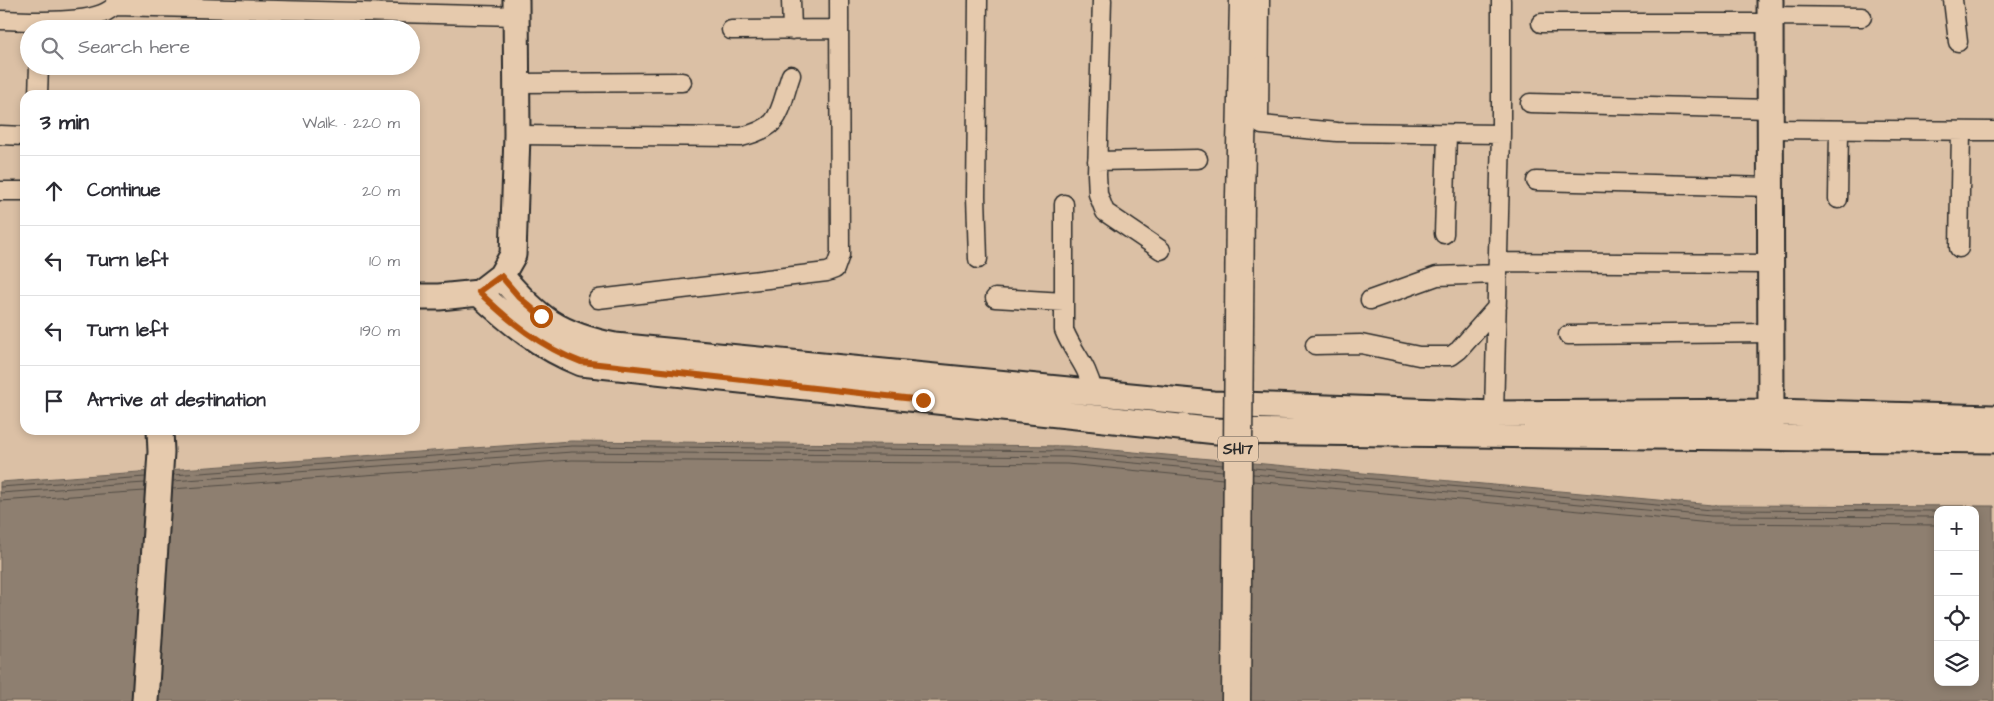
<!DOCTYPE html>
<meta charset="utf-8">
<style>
body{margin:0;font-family:"Architects Daughter",sans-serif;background:#f7f7f7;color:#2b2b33}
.controls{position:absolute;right:15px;bottom:15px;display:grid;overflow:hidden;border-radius:10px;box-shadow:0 2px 8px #0003}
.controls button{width:45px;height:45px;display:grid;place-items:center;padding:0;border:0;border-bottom:1px solid #e1e1e2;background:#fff;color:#2b2b33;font:25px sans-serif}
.stop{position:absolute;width:15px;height:15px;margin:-11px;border:4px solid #b45309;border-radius:50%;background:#fff}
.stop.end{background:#b45309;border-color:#fff;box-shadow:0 1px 5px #0008}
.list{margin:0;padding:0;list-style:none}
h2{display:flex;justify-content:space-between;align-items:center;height:65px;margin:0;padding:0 20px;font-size:21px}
h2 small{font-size:16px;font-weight:400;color:#7c7c81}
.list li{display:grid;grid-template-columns:32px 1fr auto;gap:15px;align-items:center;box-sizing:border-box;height:70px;padding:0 20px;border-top:1px solid #e1e1e2}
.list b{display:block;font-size:19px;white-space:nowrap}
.list em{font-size:16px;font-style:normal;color:#7c7c81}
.icon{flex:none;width:28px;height:28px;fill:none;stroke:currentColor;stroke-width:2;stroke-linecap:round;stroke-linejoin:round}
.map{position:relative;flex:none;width:1994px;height:701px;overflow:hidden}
.search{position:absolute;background:#fff;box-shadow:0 2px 8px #0003;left:20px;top:20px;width:400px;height:55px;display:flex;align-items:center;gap:12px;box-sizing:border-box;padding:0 18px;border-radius:28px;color:#7c7c81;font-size:19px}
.panel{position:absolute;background:#fff;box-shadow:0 2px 8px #0003;left:20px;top:90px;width:400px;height:345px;border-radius:15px}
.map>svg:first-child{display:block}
.water{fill:#8e7f6f;stroke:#665d54;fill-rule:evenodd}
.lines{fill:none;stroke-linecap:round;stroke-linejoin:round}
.shore{stroke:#534d46;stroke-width:1}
.street-casing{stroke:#2b2b2b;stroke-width:21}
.secondary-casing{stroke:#2b2b2b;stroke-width:29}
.primary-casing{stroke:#2b2b2b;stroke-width:31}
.street{stroke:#e6caad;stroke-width:18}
.secondary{stroke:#e6caad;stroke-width:25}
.primary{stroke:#e6caad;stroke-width:28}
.primary-bridge-casing{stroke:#2b2b2b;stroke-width:31;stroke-linecap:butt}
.primary-bridge{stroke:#e6caad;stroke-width:28}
.route{stroke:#b45309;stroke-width:6}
.labels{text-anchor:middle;stroke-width:4;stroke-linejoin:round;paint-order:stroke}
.shield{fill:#e6caad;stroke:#635b52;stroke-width:1}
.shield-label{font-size:15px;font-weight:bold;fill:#2b2b2b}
</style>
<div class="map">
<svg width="1994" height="701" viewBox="0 0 1994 701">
<rect width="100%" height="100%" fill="#dbc0a5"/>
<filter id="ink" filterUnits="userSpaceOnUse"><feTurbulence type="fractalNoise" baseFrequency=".02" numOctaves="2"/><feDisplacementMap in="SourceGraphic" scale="10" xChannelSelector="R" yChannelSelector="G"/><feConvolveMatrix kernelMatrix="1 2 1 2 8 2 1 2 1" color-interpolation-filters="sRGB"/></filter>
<g filter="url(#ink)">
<!-- water -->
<path class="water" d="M 571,441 L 1068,446 L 1712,505 L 1994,506 L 1994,701 L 0,701 L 0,482 ZM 1938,510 L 1975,510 L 1975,682 L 1938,682 Z"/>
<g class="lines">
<!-- shore -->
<path class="shore" d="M 1253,468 L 1711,510 L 1938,511
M 1253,474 L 1711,516 L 1938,517
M 173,475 L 572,446 L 1068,451 L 1223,465
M 173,481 L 572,452 L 1067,457 L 1223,471
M 1253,481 L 1711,523 L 1938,525
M 0,487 L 146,477
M 172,489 L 572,460 L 1067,464 L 1223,479
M 0,493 L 145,483
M 0,501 L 145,491"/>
<!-- street casing -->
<g class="street-casing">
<path id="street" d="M 791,0 L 792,30
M 1102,0 L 1097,174 L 1098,194 L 1105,212 L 1161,250
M 1260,0 L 1259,123 L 1262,125 L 1337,132 L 1501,134
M 1953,0 L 1958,42
M 116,6 L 516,16
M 1770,16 L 1862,17
M 0,20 C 26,20 107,28 118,0
M 1541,23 L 1770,23
M 731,30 L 839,29
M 516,83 L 682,82
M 38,95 L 39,66
M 1530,103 L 1771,109
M 1771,129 L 1994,131
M 0,135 L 25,136
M 517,135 L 741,137 C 783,127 778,113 791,75
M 1097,161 L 1198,159
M 1536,181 L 1771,187
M 0,191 L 25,191
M 1838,199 L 1839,130
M 1064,204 L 1064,330 C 1074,355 1087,363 1093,392
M 1444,234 L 1447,134
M 1959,248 L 1961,131
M 978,259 L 976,196 L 978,0
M 1498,262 L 1771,264
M 995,298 L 1064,302
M 598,299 L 827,272 L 835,269 L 840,255 L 839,0
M 1370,300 L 1437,276 L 1498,274
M 1568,335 L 1771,333
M 1315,345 L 1361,344 L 1419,356 L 1451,356 L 1459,350 L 1497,307
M 1494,414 L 1501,134 L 1501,0"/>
</g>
<!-- secondary casing -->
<g class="secondary-casing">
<path id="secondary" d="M 1770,0 L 1771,427
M 501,276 C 538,319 559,335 615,346 L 1213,404 L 1494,414 L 1772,412 L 1994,418
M 479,293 C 510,322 541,347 581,363 L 1217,431 L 1994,440
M 415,297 L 439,297 L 479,293 L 501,276 L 513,255 L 517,135 L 516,0
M 145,701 L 161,452 L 160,430"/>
</g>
<!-- primary casing -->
<g class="primary-casing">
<path id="primary" d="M 1240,197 L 1244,0"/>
</g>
<!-- street -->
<use href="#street" class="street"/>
<!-- secondary -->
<use href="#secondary" class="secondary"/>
<!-- primary -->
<use href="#primary" class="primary"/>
<!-- primary-bridge casing -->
<g class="primary-bridge-casing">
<path id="primary-bridge" d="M 1236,701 L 1240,197"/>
</g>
<!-- primary-bridge -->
<use href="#primary-bridge" class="primary-bridge"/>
</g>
</g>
<g class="lines" filter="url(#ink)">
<!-- route -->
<path class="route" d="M 541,316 L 519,297 L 501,276 L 479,292 C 510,322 541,347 581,362 L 923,400"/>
</g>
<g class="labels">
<!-- shield labels -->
<rect class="shield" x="1218" y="436.5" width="40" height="25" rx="4"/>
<g class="shield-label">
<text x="1238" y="454">SH17</text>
</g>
</g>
</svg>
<div class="controls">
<button>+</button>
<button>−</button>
<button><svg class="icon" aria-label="locate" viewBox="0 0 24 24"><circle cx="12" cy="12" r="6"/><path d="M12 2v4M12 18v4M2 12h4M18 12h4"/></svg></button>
<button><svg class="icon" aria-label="layers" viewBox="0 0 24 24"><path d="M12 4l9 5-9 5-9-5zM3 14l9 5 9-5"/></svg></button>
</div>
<div class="stop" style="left:541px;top:316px"></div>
<div class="stop end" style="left:923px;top:400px"></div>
<div class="search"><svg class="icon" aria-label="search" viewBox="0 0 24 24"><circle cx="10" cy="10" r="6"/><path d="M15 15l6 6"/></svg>Search here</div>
<section class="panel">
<h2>3 min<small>Walk · 220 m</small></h2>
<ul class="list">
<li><svg class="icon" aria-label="ahead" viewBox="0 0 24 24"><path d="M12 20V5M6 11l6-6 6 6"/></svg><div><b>Continue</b></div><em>20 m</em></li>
<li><svg class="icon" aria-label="left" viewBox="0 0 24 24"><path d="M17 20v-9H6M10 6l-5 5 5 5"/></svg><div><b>Turn left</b></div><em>10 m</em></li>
<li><svg class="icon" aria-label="left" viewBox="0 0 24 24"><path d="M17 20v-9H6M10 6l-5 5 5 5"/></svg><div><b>Turn left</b></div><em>190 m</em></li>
<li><svg class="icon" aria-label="arrive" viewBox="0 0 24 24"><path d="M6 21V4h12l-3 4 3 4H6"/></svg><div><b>Arrive at destination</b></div></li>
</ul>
</section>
</div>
